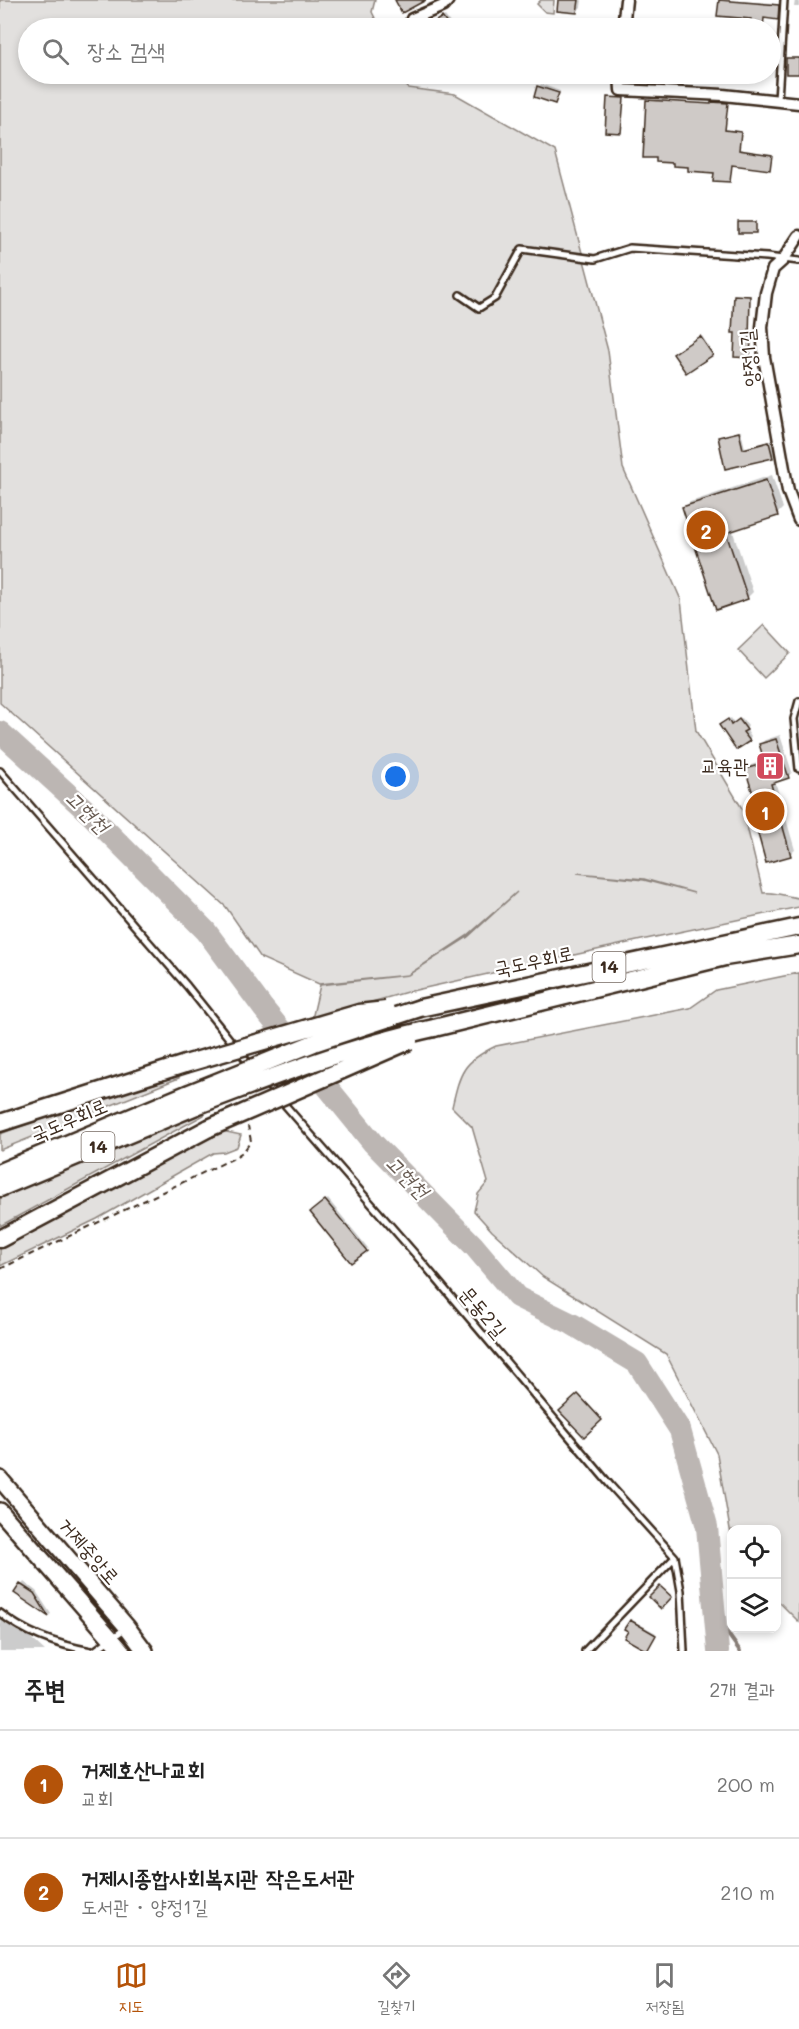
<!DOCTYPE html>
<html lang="ko">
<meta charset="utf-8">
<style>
body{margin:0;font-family:Mali,"Poor Story",sans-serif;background:#f2f2f2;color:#222}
.controls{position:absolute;right:18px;bottom:18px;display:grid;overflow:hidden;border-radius:12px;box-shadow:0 3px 9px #0003}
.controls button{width:54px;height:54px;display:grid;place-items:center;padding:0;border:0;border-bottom:2px solid #e0e0e0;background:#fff;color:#222;font:30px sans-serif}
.you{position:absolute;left:396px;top:777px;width:21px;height:21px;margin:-15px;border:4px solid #fff;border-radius:50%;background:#1a73e8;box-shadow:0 0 0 9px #1a73e833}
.badge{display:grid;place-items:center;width:39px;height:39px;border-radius:50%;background:#b45309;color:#fff;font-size:20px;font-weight:700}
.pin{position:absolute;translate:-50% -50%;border:3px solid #fff;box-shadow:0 2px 6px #0006}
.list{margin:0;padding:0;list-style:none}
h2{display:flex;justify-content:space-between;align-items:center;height:78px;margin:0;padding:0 24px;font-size:26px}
h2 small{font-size:20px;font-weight:400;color:#767676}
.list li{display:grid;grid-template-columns:39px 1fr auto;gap:18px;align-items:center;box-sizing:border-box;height:108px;padding:0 24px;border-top:2px solid #e0e0e0}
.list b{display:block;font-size:22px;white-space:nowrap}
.list p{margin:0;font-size:20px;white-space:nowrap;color:#767676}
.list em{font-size:20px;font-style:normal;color:#767676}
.icon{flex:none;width:33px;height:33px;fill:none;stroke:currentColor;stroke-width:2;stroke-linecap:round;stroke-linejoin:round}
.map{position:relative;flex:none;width:799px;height:1651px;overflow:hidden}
.search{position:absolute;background:#fff;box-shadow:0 3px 9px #0003;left:18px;right:18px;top:18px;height:66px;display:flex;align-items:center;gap:15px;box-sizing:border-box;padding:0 21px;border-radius:33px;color:#767676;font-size:22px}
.sheet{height:294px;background:#fff}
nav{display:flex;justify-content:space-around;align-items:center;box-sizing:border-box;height:84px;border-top:2px solid #e0e0e0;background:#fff;font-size:16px;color:#767676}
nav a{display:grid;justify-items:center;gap:3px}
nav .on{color:#b45309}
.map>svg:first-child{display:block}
.green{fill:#e2e0de;stroke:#8e857e;stroke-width:1.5;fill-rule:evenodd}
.shadow{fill:#0003}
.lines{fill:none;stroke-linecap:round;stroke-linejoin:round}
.stream{stroke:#887e77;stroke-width:4}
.river{stroke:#bcb6b3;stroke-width:22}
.building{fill:#cfcac7;stroke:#3b2a1e;stroke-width:1.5}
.service-casing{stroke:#3b2a1e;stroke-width:10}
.minor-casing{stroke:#3b2a1e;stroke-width:15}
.secondary-casing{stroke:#3b2a1e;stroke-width:20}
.trunk-casing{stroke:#3b2a1e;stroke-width:21}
.path{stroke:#3b2a1e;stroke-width:2;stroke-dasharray:6 4.5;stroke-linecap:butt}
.service{stroke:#fff;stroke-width:5}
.minor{stroke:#fff;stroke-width:10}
.secondary{stroke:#fff;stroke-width:15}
.trunk{stroke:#fff;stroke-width:16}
.trunk-bridge-casing{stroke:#3b2a1e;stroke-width:21;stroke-linecap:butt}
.trunk-bridge{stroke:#fff;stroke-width:16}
.labels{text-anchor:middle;stroke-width:4.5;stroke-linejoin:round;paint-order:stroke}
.shield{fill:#fff;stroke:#766a62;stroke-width:1.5}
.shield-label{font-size:18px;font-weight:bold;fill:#3b2a1e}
.street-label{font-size:20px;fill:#3b2a1e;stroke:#fff}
.poi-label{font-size:20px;fill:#3b2a1e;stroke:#fff;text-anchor:end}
.water-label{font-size:21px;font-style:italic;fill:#685b52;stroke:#fff}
</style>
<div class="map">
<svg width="799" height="1651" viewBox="0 0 799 1651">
<rect width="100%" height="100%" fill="#fff"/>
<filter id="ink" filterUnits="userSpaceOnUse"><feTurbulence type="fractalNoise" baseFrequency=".0167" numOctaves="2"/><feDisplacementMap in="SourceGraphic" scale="12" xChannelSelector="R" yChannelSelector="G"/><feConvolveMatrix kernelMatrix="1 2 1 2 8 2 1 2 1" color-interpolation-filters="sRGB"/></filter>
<g filter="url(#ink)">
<!-- green -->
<path class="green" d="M 0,0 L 375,0 L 372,12 L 380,28 L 28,28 L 28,74 L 401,74 L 408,88 L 455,94 L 555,151 L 608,351 L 623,468 L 681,600 L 696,731 L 743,810 L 763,893 C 776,891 786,897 799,898 L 799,907 L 646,939 L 407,992 L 312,1019 L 320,985 L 408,975 L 468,937 L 517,892 L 467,936 L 408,975 L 319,984 L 261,958 L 226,907 L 0,703 ZM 577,873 L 644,879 L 694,893 L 644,880 Z
M 541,0 L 554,0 L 553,13 L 545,12 L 537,4 Z
M 764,625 L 790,653 L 764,678 L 738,650 Z
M 799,973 L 799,1622 L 777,1600 L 776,1530 L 732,1530 L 731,1535 L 717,1454 L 666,1354 L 543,1277 L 492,1231 L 474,1211 L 478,1194 L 488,1182 L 472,1127 L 452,1107 C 460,1073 462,1062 496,1046 L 690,1008 L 716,990 Z
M 179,1076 L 179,1078 L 0,1150 L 0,1134 L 58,1113 Z
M 205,1111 L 204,1115 L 0,1226 L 0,1193 Z
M 222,1131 L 241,1135 L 237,1147 L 224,1152 L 213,1153 L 97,1219 L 0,1266 L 0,1246 Z"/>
<!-- shadow -->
<path class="shadow" d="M 559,0 L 582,0 L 581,7 L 577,11 Z
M 720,0 L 773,3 L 772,15 L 765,17 L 762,26 L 753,18 L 719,15 Z
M 795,0 L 799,0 L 799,7 L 794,7 Z
M 445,16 L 453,27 L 451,28 L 427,28 Z
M 541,84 L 560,91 L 560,92 L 540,86 Z
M 649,100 L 713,104 L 714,102 L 728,103 L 725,129 L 741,131 L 739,150 L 772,154 L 770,167 L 732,163 L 730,181 L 716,171 L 690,166 Z
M 702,336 L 713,353 L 686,371 L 675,355 Z
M 741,431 L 745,448 L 771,441 L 774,455 L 772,457 L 726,468 L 719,438 Z
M 772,475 L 783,508 L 777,514 L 732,529 L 753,592 L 747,598 L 684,508 L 690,502 Z
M 731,718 L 734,723 L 742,718 L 748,726 L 746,729 L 751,737 L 749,740 L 724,723 Z
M 780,735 L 792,772 L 788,777 L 775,781 L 795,850 L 790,854 L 751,802 L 756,797 L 746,769 L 751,765 L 766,760 L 760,744 L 765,740 Z
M 328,1199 L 368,1248 L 366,1250 L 312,1212 Z
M 580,1395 L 602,1419 L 584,1435 L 561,1411 Z
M 24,1582 L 36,1591 L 51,1614 L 49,1615 L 16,1593 Z
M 0,1610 L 45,1651 L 0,1651 Z
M 632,1620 L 656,1633 L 646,1649 L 626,1629 Z"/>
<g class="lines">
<!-- stream -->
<path class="stream" d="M 715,1616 L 740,1651"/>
<!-- river -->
<path class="river" d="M 0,732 L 90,814 L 206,931 L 263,1008 L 373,1143 L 474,1246 L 517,1297 L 572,1324 L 637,1363 L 680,1430 L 707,1527 L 718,1651"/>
</g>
<!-- building -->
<path class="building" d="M 395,0 L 426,0 L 402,13 Z
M 558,0 L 579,0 L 577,13 L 557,11 Z
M 719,0 L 779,5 L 778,20 L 764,18 L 763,28 L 750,26 L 751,19 L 717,16 Z
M 442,17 L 450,28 L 425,28 Z
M 786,58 L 799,58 L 799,74 L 786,74 Z
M 537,86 L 559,93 L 555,104 L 534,97 Z
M 607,97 L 624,98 L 621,133 L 605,132 Z
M 646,100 L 711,104 L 711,102 L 728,103 L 725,130 L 741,132 L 739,150 L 772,155 L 770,170 L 732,165 L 730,182 L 713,181 L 714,173 L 688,171 L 688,167 L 673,166 L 673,163 L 656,162 L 656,158 L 643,158 Z
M 738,222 L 756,222 L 756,233 L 738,233 Z
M 734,295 L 750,296 L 749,340 L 751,340 L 750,358 L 734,357 L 735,333 L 732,333 Z
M 700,336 L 713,355 L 686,373 L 673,354 Z
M 739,432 L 743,449 L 769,442 L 773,458 L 725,469 L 718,437 Z
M 766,480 L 778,516 L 726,533 L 748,599 L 716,610 L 682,507 Z
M 728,719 L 731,725 L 739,719 L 747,730 L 743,732 L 750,741 L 736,750 L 719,725 Z
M 776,739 L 789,778 L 771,784 L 791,856 L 766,863 L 749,801 L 755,800 L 745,769 L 765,763 L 759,744 Z
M 325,1200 L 367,1251 L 351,1263 L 310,1212 Z
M 578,1394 L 602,1420 L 584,1437 L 559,1411 Z
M 20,1584 L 34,1593 L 49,1617 L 14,1593 Z
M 660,1586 L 672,1597 L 661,1609 L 649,1597 Z
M 630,1620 L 656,1635 L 647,1651 L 624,1638 L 628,1631 L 624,1629 Z"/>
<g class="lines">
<!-- service casing -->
<g class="service-casing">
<path id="service" d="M 778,100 L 784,0
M 460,295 L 479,308 L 495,298 L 522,249 L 595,259 L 630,248 L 767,257 L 799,261
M 799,701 L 794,719 L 799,769
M 0,771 L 187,986 L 251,1066
M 265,1082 L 416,1255 L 611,1486 L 675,1557 L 585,1651
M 675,1557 L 681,1591 L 684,1651
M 0,1613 C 26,1634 58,1645 91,1651
M 94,1651 L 126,1628"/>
</g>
<!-- minor casing -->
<g class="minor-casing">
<path id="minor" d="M 412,19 L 443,6 L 448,0
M 623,28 L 626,0
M 620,74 L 621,90 L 723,95 L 799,103
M 799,236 L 783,260 L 773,269 L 766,293 L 762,327 L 764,357 L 788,491 L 799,520"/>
</g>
<!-- secondary casing -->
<g class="secondary-casing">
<path id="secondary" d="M 0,1479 L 127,1627 L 145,1651
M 0,1511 L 122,1651"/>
</g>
<!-- trunk casing -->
<g class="trunk-casing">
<path id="trunk" d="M 420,1008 L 799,927
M 434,1028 L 725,957 L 799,945
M 0,1123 L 185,1064
M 0,1172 L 187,1094
M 0,1188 L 196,1106
M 0,1239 L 209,1128"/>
</g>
<!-- path -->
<path class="path" d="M 0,1269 L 232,1159 L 244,1151 L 251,1141 L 248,1126"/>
<!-- service -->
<use href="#service" class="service"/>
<!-- minor -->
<use href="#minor" class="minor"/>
<!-- secondary -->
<use href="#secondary" class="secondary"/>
<!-- trunk -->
<use href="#trunk" class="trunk"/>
<!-- trunk-bridge casing -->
<g class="trunk-bridge-casing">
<path id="trunk-bridge" d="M 185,1064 L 359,1013 L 386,1010
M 187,1094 L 314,1043 L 420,1008
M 196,1106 C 274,1076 352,1046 434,1028
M 209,1128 L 409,1041"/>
</g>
<!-- trunk-bridge -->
<use href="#trunk-bridge" class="trunk-bridge"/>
</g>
</g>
<!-- icons -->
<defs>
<g id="building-square" transform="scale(1.5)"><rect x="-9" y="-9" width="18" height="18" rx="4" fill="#d1495b" stroke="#fff"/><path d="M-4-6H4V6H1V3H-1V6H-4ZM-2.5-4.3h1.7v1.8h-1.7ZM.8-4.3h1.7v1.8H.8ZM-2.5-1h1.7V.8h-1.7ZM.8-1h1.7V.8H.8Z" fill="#fff"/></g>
</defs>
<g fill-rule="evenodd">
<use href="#building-square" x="770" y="766"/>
</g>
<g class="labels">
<!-- shield labels -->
<g class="shield">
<rect x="592.5" y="952" width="33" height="30" rx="4.5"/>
<rect x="81.5" y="1132" width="33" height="30" rx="4.5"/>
</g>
<g class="shield-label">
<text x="609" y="973">14</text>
<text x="98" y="1153">14</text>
</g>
<!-- street labels -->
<g class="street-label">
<text transform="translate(749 358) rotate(-95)" y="7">양정1길</text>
<text transform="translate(534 961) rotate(-12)" y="7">국도우회로</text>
<text transform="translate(69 1120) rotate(-23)" y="7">국도우회로</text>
<text transform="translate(483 1312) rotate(50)" y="7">문동2길</text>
<text transform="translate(89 1551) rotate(49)" y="7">거제중앙로</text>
</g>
<!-- poi labels -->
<g class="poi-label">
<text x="749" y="773">교육관</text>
</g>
<!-- water labels -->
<g class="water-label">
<text transform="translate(87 812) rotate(44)" y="7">고현천</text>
<text transform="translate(407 1177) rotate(45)" y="7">고현천</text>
</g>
</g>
</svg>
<div class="controls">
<button><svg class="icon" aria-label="locate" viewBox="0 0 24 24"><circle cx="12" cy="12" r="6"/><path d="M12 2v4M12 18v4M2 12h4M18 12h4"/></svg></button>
<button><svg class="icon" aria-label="layers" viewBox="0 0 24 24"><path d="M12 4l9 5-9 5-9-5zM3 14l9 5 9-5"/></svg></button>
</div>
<div class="you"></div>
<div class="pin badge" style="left:765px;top:811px">1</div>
<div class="pin badge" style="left:706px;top:530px">2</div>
<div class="search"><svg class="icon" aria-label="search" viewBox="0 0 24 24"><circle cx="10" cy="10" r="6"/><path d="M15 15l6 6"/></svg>장소 검색</div>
</div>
<section class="sheet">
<h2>주변<small>2개 결과</small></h2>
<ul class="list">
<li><span class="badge">1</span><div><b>거제호산나교회</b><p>교회</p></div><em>200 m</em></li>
<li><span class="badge">2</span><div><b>거제시종합사회복지관 작은도서관</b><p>도서관 · 양정1길</p></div><em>210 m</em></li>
</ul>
</section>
<nav>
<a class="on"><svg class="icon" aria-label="map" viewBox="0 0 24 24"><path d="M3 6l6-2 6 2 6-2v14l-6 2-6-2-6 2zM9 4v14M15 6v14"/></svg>지도</a>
<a><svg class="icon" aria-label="directions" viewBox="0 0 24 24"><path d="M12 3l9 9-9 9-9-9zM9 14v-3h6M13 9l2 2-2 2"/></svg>길찾기</a>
<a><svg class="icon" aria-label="saved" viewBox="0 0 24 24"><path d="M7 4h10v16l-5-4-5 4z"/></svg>저장됨</a>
</nav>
